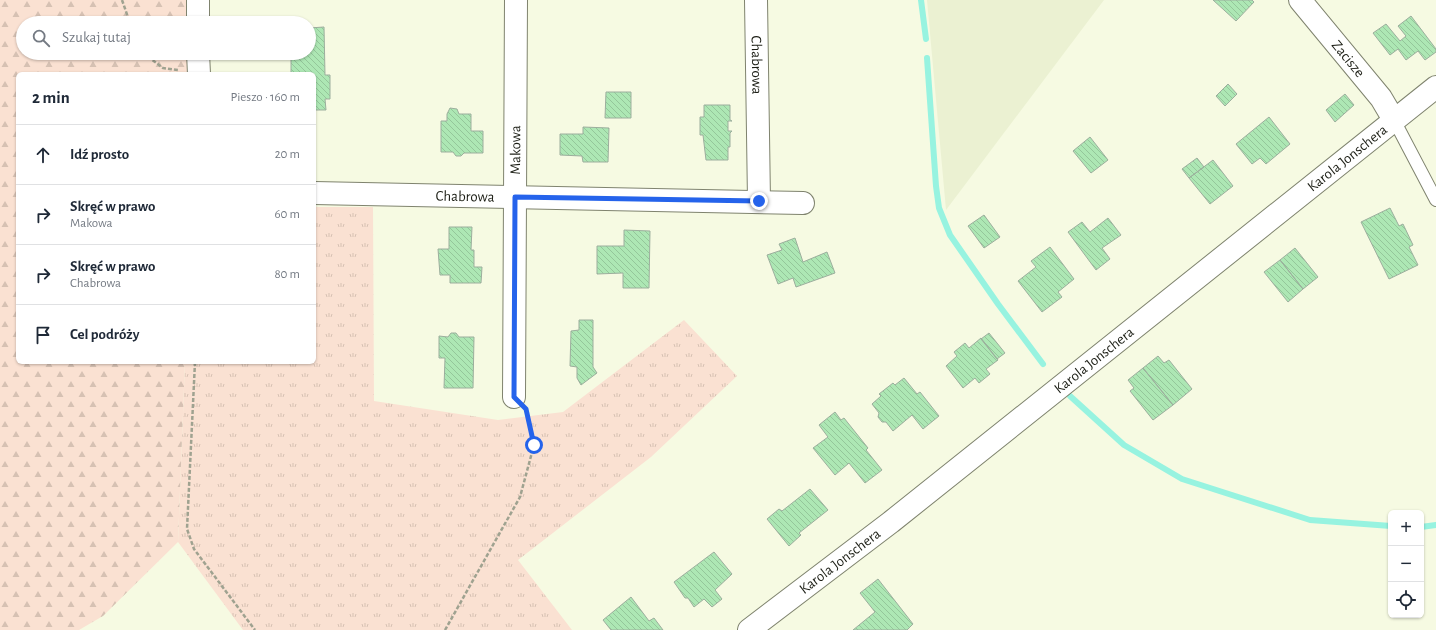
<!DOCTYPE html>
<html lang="pl">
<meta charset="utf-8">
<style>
body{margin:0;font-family:"Alegreya Sans",sans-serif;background:#f2f2f3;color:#1f2937}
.controls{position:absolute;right:12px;bottom:12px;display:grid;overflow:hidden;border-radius:6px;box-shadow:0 1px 3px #0004}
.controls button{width:36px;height:36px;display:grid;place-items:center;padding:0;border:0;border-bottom:1px solid #e0e1e3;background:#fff;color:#1f2937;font:20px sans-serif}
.stop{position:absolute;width:12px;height:12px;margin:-9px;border:3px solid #2563eb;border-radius:50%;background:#fff}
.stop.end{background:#2563eb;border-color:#fff;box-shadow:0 1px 4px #0008}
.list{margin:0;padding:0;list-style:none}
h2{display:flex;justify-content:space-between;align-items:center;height:52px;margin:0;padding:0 16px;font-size:17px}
h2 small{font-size:13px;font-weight:400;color:#747a83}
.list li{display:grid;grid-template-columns:26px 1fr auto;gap:12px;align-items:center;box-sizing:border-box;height:60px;padding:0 16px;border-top:1px solid #e0e1e3}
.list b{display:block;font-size:15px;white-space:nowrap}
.list p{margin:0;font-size:13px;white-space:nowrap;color:#747a83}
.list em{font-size:13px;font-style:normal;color:#747a83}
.icon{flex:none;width:22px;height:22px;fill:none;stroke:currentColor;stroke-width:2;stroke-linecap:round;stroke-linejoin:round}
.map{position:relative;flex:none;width:1436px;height:630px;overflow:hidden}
.search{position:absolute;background:#fff;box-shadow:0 1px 3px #0004;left:16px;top:16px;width:300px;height:44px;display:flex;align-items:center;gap:10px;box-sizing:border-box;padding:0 14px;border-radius:22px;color:#747a83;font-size:15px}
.panel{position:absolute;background:#fff;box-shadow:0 1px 3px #0004;left:16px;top:72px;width:300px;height:292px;border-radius:6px}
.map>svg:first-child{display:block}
.built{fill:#ebf1d2}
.grass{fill:url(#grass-tufts)}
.forest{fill:url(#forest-firs)}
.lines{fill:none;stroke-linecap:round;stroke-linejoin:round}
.stream{stroke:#97f3e0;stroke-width:6}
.building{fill:url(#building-back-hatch);stroke:#9cae9d}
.service-casing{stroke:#7f836e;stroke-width:14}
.minor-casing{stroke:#7f836e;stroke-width:24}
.path{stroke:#9fa290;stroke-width:2.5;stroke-dasharray:4 2;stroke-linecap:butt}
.service{stroke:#fff;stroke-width:12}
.minor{stroke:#fff;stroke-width:22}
.route{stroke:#2563eb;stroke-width:5}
.labels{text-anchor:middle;stroke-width:3.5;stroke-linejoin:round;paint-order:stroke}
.street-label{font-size:15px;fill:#1c1e15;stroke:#fff}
</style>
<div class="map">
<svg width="1436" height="630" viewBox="0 0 1436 630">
<defs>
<pattern id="grass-tufts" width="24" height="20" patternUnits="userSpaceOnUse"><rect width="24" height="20" fill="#fae1d2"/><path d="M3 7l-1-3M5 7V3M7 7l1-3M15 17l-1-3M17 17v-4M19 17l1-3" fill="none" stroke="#d6c1b3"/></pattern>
<pattern id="forest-firs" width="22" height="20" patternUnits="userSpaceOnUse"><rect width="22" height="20" fill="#fae1d2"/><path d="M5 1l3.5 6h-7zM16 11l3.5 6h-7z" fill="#d6c1b3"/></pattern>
<pattern id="building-back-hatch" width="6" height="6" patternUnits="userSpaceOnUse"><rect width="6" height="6" fill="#ade7b4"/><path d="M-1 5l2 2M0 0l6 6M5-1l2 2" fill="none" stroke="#94c69a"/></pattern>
</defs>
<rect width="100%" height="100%" fill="#f6fae2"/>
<!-- built -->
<path class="built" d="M 927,0 L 1104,0 L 946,210 Z"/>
<!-- grass -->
<path class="grass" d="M 314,207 L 373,207 L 374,401 L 498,420 L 563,412 L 684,320 L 737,376 L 651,457 L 518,560 L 572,630 L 243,630 L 178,542 L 185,362 L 314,362 Z"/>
<!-- forest -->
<path class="forest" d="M 0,0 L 188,0 L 188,23 L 23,23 L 23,53 L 188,53 L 189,74 L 18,74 L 18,362 L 185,362 L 178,542 L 103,616 L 79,630 L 0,630 Z"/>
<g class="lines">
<!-- stream -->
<path class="stream" d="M 921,0 L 926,39
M 927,58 L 936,186 L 939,208 L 950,235 L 998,304 L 1043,364
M 1070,396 L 1124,445 L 1182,479 L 1310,520 L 1391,526
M 1421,527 L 1436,525"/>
</g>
<!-- building -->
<path class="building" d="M 1213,0 L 1252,0 L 1254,2 L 1236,21 Z
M 1411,16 L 1436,49 L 1436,52 L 1425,60 L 1418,51 L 1406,60 L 1398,49 L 1390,55 L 1373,33 L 1386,24 L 1400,41 L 1406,36 L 1398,26 Z
M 293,20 L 293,23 L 265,23 L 264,21 Z
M 324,27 L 325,75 L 330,75 L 330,99 L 325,99 L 326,110 L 314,110 L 314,74 L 291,74 L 291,53 L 309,53 L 309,28 Z
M 1228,84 L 1237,94 L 1225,106 L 1216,96 Z
M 606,92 L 631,92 L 631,118 L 605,118 Z
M 1345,94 L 1354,105 L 1335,122 L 1326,110 Z
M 704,105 L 730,105 L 730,120 L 732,121 L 728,121 L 728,131 L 732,131 L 730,133 L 730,147 L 728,147 L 728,160 L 706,160 L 703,135 L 700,135 L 700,117 L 704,117 Z
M 450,108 L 457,109 L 459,114 L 471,114 L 471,131 L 483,131 L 483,153 L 464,153 L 461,156 L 456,156 L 453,152 L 441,152 L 441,121 L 447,121 L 447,114 Z
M 1269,117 L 1290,144 L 1266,164 L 1260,158 L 1252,164 L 1236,144 Z
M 583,127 L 609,128 L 608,162 L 583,162 L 582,156 L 560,155 L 560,134 L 583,134 Z
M 1090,137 L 1108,160 L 1091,173 L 1073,151 Z
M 1197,158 L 1204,167 L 1189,178 L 1182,169 Z
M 1213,160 L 1233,186 L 1210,204 L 1189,178 Z
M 1390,208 L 1399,226 L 1403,224 L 1413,245 L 1409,247 L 1418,265 L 1389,279 L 1361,222 Z
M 984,215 L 1000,237 L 984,248 L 968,226 Z
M 1108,218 L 1121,235 L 1102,248 L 1110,259 L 1096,270 L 1068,232 L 1082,222 L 1090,232 Z
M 449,227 L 472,227 L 471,250 L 474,250 L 474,267 L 482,267 L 481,283 L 450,283 L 450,275 L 440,275 L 438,249 L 449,249 Z
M 624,230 L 650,231 L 649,288 L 623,288 L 623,273 L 597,274 L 597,246 L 624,246 Z
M 795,238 L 803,262 L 827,252 L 835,273 L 796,287 L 793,278 L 778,284 L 767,255 L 782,250 L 779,244 Z
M 1050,247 L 1074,279 L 1058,292 L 1062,297 L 1042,312 L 1018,281 L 1036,267 L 1031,261 Z
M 1295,248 L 1318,277 L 1303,289 L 1280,260 Z
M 1280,260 L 1303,289 L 1288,302 L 1264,272 Z
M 579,320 L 593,320 L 593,367 L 597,373 L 581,385 L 577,378 L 577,367 L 570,366 L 571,331 L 579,330 Z
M 451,333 L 456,333 L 459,337 L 474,337 L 473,388 L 444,388 L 445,358 L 439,358 L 439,336 L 448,337 Z
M 989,333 L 1005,353 L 997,359 L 981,339 Z
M 981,338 L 998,360 L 986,369 L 990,374 L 979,383 L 975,378 L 963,388 L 946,366 L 957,356 L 954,352 L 965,343 L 969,348 Z
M 1158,356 L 1164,363 L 1169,360 L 1192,389 L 1173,405 L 1143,368 Z
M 1143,368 L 1173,405 L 1153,420 L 1130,391 L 1134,388 L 1128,380 Z
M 904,378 L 917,394 L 920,392 L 939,416 L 923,429 L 912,415 L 893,431 L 886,422 L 882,422 L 878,417 L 879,413 L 872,404 L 881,396 L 879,394 L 893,383 L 895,385 Z
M 835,412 L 841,420 L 844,418 L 868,448 L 866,450 L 882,470 L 865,483 L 849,463 L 835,475 L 813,448 L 828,437 L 819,425 Z
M 810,489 L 828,510 L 799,533 L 801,535 L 789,546 L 767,519 L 779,509 L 782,511 Z
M 714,552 L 732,574 L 715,590 L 722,599 L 712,607 L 704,599 L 694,607 L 688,598 L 685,598 L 674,582 Z
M 878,579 L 913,624 L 907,630 L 853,630 L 875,612 L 860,593 Z
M 631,597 L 649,621 L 654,618 L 663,630 L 611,630 L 603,620 Z"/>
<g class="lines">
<!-- service casing -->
<g class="service-casing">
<path id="service" d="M 1394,120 L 1436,200"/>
</g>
<!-- minor casing -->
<g class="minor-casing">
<g id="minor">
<path d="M 198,0 L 198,23"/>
<path id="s1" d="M 756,0 L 759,201"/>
<path id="s2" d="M 1300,0 L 1381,98 L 1394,120"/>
<path d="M 198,53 L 199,74"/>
<path id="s3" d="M 314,193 L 803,203"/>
<path id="s4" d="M 514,397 L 516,0"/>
<path id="s5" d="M 749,630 L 891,522 L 1436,87"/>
</g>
</g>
<!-- path -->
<path class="path" d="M 122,0 L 130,23
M 143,53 L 163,68 L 178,70
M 195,362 L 187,529 L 194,549 L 255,630
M 445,630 L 520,497 L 534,445 L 527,413"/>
<!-- service -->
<use href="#service" class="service"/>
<!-- minor -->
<use href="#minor" class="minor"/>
</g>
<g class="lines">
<!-- route -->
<path class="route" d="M 534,445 L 526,409 L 514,397 L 515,197 L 759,201"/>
</g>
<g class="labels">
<!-- street labels -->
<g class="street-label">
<text dy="5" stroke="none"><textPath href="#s2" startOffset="76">Zacisze</textPath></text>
<text dy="5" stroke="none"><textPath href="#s1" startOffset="65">Chabrowa</textPath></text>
<text dy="5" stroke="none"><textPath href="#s4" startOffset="247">Makowa</textPath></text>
<text dy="5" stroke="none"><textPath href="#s5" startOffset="762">Karola Jonschera</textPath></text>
<text dy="5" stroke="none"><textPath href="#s3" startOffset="151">Chabrowa</textPath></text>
<text dy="5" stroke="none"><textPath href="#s5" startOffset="438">Karola Jonschera</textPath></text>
<text dy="5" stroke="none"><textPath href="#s5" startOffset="114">Karola Jonschera</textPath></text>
</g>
</g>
</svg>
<div class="controls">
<button>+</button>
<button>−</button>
<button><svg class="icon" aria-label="locate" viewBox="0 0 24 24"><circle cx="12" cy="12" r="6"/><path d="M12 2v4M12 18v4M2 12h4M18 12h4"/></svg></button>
</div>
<div class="stop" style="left:534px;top:445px"></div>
<div class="stop end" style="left:759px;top:201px"></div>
<div class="search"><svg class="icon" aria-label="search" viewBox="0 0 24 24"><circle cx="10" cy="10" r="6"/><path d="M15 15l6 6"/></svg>Szukaj tutaj</div>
<section class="panel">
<h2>2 min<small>Pieszo · 160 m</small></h2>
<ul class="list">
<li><svg class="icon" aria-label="ahead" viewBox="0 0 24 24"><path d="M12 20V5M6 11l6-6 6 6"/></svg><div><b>Idź prosto</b></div><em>20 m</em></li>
<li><svg class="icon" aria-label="right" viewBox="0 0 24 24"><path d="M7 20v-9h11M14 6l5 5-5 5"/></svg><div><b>Skręć w prawo</b><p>Makowa</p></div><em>60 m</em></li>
<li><svg class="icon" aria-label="right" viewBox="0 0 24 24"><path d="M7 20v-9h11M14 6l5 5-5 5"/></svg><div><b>Skręć w prawo</b><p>Chabrowa</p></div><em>80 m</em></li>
<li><svg class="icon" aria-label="arrive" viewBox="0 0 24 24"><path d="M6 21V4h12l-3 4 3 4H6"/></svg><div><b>Cel podróży</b></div></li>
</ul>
</section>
</div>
